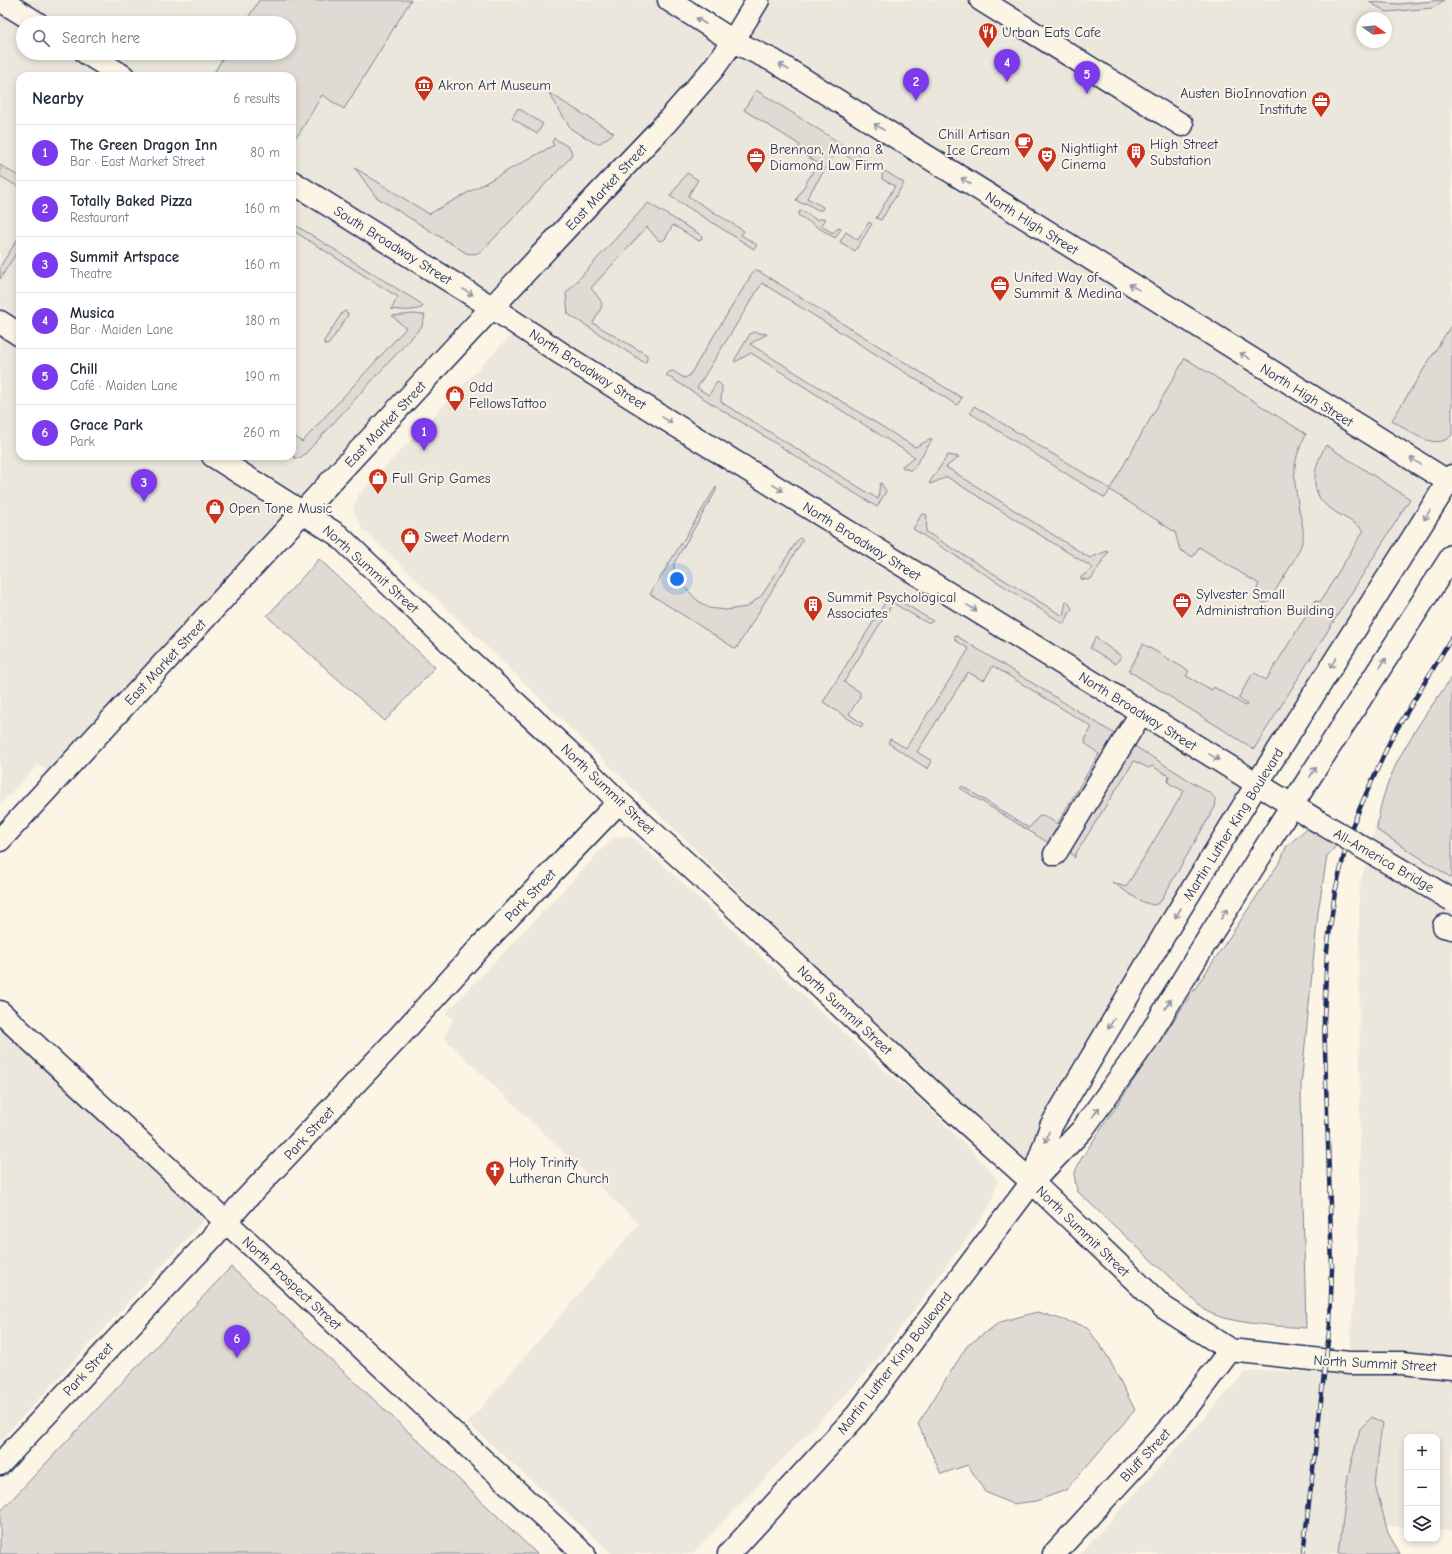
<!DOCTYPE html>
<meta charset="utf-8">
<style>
body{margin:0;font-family:"Comic Neue",sans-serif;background:#f6f6f7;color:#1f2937}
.controls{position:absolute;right:12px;bottom:12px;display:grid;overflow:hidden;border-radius:8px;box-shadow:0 2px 6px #0003}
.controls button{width:36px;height:36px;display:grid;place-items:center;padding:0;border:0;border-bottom:1px solid #e0e1e3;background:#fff;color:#1f2937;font:20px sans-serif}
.compass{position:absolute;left:1356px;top:12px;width:36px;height:36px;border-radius:50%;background:#fff;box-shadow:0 2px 6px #0003;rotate:104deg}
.you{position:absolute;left:677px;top:579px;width:14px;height:14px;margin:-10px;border:3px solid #fff;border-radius:50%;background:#1a73e8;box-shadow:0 0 0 6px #1a73e833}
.badge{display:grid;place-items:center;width:26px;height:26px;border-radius:50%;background:#7c3aed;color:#fff;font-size:13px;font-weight:700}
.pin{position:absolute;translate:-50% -33px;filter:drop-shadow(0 1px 2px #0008)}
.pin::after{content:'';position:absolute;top:21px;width:14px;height:12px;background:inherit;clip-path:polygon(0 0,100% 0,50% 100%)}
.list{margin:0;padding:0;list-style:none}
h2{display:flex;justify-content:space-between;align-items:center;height:52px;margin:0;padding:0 16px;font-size:17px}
h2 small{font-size:13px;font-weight:400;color:#747a83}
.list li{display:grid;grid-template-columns:26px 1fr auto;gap:12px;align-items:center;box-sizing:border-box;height:56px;padding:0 16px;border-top:1px solid #e0e1e3}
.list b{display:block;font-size:15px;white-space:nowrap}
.list p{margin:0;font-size:13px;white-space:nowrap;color:#747a83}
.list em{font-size:13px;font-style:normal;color:#747a83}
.icon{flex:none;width:22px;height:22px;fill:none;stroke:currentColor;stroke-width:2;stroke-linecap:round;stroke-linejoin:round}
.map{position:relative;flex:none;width:1452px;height:1554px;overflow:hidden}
.search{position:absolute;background:#fff;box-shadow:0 2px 6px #0003;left:16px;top:16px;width:280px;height:44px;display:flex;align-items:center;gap:10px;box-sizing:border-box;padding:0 14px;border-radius:22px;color:#747a83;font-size:15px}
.panel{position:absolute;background:#fff;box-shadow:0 2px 6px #0003;left:16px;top:72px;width:280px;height:388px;border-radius:12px}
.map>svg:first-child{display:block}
.built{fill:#ece7dc;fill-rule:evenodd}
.green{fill:#dfdbd4;stroke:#7d8599}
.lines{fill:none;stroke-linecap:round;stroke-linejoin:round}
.minor-casing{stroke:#1b2f5e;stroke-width:25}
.major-casing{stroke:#1b2f5e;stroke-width:25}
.minor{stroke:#fcf5e5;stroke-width:22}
.major{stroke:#fcf5e5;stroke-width:22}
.rail-casing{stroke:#1b2f5e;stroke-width:4.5}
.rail{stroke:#fcf5e5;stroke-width:3;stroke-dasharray:9;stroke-linecap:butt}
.major-bridge-casing{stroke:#1b2f5e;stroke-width:25;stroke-linecap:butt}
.major-bridge{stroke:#fcf5e5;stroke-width:22}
.oneway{stroke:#8c92a2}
.labels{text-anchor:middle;stroke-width:4;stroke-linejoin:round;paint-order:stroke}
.poi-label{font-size:14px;fill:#1b2f5e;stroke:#fcf5e5;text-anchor:start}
.street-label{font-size:14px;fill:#1b2f5e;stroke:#fcf5e5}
</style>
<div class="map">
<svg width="1452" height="1554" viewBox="0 0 1452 1554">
<rect width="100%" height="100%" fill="#fcf5e5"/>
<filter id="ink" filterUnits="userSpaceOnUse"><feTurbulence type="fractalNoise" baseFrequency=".025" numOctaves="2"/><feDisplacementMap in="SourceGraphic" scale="8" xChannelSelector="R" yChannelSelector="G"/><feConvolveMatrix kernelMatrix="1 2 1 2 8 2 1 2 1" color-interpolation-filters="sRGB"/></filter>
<g filter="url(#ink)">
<!-- built -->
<path class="built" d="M 0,0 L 669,0 L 733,41 L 758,0 L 1452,0 L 1452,476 L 1257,784 L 292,182 L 292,76 L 123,76 L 86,53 L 289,53 L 289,23 L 37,23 ZM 1362,18 L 1386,18 L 1386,42 L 1362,42 Z
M 0,6 L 23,23 L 23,53 L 76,53 L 113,76 L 20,76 L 20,331 L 0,319 Z
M 292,186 L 489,308 L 302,508 L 219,456 L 292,456 Z
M 0,331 L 20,343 L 20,456 L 202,456 L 293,513 L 53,773 L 38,765 L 0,804 Z
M 511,335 L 666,433 L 1247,789 L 1028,1173 L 480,640 L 397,561 L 362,529 L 353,509 L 359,494 Z
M 1452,677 L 1452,1368 L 1349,1363 L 1360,1203 L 1359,888 L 1379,813 L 1397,761 L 1424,716 Z
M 626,836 L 635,839 L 885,1071 L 911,1091 L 983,1162 L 998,1181 L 989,1208 L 873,1365 L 692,1554 L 612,1554 L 468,1423 L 639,1224 L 444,1038 L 453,1019 L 446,1013 L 613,838 Z
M 0,1027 L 204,1220 L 0,1441 Z
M 1263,1370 L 1365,1374 L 1452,1373 L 1452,1531 L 1437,1530 L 1437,1437 L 1407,1437 L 1407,1527 L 1386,1526 L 1375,1484 L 1382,1423 L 1360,1429 L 1348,1475 L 1339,1554 L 1080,1554 L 1245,1373 Z"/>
<!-- green -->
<path class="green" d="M 259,0 L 411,0 L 344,109 L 322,95 L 299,134 L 292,139 L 292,76 L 212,76 L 226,53 L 289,53 L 289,23 L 245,23 Z
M 1444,0 L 1433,8 L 1387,12 L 1369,2 L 1399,4 Z
M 756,90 L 867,160 L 862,165 L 860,164 L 837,150 L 807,198 L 823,207 L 822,210 L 818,210 L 806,203 L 802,204 L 796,200 L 818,163 L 797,151 L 800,145 L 744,110 Z
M 549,93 L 614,133 L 600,143 L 595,143 L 571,129 Z
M 518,108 L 543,124 L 537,134 L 512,118 Z
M 554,138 L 570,148 L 572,154 L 569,159 L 485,248 C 479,254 474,255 466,253 L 376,197 L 355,168 L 429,214 L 554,145 L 552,143 Z
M 0,165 L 20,177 L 20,188 L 0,176 Z
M 885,171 L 904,183 L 881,220 L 876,218 L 895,186 L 882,179 L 882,175 Z
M 687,173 L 698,180 L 688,196 L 744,231 L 741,235 L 757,245 L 754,249 L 670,196 Z
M 648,203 L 701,235 L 702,238 L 701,240 L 699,241 L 673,225 L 665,239 L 661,241 L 658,240 L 647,227 L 591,288 C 606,307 604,302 593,323 L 647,355 L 647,359 L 645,363 L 568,314 L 566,293 Z
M 800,211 L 802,211 L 817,220 L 824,218 L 826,219 L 821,226 L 833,233 L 838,228 L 841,229 L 835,238 L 798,215 Z
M 869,222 L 872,224 L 855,251 L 840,242 L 846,232 L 858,240 Z
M 292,223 L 420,303 L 423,307 C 413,312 401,310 391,309 L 398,297 L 292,230 Z
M 20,235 L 20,247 L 0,279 L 0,267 Z
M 755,269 L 962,398 L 957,405 L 762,283 L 697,388 L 709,395 L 716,383 L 718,382 L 722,386 L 721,402 L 878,499 L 880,483 L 881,483 L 886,491 L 877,507 L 666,375 L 669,372 L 673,371 L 684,378 L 689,376 Z
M 345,311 L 348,313 L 347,317 L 329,344 L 326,345 L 324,344 L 324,341 L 342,313 Z
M 413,314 L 425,315 L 422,326 L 306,453 L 300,458 L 295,458 L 292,454 L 292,434 L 302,442 L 406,328 L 392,316 Z
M 1452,324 L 1452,435 C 1435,453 1408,430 1392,420 Z
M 753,332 L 767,334 L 750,344 L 913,446 L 915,447 L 931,439 L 932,440 L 913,469 L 909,470 L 902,467 L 902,466 L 915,457 L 751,353 L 735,362 L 734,361 L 750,334 Z
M 1185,358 L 1306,434 C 1290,466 1294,477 1299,510 C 1301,519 1304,529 1303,538 C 1302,551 1276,589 1268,602 L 1263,603 L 1253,597 L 1259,584 L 1199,547 L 1193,557 L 1180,550 L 1175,532 L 1110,490 L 1105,498 L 970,413 L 974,406 L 1110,489 Z
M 1326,445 L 1410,499 L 1254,749 L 1129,671 L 1143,644 L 1189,671 L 1186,676 L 1212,690 L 1214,687 L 1246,706 L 1247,704 L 1238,698 L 1252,675 L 1255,673 L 1266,680 L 1316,600 L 1320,602 L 1364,530 C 1353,521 1338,515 1327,506 C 1307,490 1315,464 1326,445 Z
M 948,455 L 959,457 L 946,467 L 1090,558 L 1107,551 L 1108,552 L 1092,578 L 1088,580 L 1081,579 L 1081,577 L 1093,568 L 947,477 L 930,484 L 929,483 Z
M 716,487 L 716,491 L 674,563 L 674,575 L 697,600 L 709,608 L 726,610 L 747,607 L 762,595 L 799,538 L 803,540 L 736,649 L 650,594 Z
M 924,514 L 927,515 L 926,532 L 1063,616 L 1066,601 L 1067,601 L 1072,608 L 1064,624 L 913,529 L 921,515 Z
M 319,559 L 435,667 L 385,721 L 267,616 Z
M 890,595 L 933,621 L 930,623 L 927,623 L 893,603 L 844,682 L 860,692 L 860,697 L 849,714 L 863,724 L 861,727 L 823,702 Z
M 955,635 L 1118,736 L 1051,841 L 1047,842 L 960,788 L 962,786 L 1029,828 L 1040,815 L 1045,816 L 1057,824 L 1099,754 L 1085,743 L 1086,737 L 1092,727 L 993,666 L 985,679 L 982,680 L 968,672 L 917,752 L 932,761 L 928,769 L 888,743 L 890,739 L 906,748 L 969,649 L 955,640 Z
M 1096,636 L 1098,640 L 1121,656 L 1116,664 L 1090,648 Z
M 1452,677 L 1452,878 L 1377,830 C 1381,774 1420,722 1452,677 Z
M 1133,745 L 1208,792 C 1214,796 1217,799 1215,807 L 1160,902 L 1155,905 C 1140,904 1125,890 1112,882 L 1126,887 L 1184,791 L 1170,784 L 1168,781 L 1169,776 L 1152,766 L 1149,768 L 1134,761 L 1075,855 L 1075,858 L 1071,853 L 1071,848 Z
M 1316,820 L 1344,837 L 1327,856 L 1318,912 L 1301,1086 L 1302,1163 L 1306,1328 C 1279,1326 1230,1324 1206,1311 L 1078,1192 C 1073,1175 1073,1175 1081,1159 L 1281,860 L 1286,847 Z
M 231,1267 L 427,1449 L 537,1554 L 0,1554 L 0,1512 Z
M 1037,1312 L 1087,1327 L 1108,1357 L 1135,1410 L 1066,1490 L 1036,1501 L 1012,1504 L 985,1492 L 968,1465 L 941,1474 L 918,1424 L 967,1346 L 1000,1322 Z
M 1372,1417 L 1382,1423 L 1375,1484 L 1388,1533 L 1400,1554 L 1339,1554 L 1348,1475 L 1360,1429 Z"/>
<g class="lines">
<!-- minor casing -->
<g class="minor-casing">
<path id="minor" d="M 981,0 L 1182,125
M 0,322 L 20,335
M 213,456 L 338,535 L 461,653 L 567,750 L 619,802 L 728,901 L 945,1104 L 1032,1182 L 1163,1307 L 1230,1350 L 1349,1363 L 1402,1363 L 1452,1368
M 1055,854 L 1141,713
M 1444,926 L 1452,928
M 0,1012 L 584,1554
M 0,1464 L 211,1239 L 244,1201 L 397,1039 L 482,945 L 619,802
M 1054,1554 L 1180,1417 L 1230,1350"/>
</g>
<!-- major casing -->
<g class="major-casing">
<path id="major" d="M 0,0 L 37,23
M 669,0 L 733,41 L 774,61 L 1452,484
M 86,53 L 123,76
M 292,182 L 493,308 L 562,354 L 667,420 L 1316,820
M 0,840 C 222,602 440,359 665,124 L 713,69 L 733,41 L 758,0
M 1034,1175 L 1051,1126 L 1170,925 L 1257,784 L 1452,476
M 729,1554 L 856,1416 L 1032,1182 L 1082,1130 L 1146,1041 L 1203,947 L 1292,805 L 1452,556"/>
</g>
<!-- minor -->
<use href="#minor" class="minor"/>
<!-- major -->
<use href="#major" class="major"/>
<!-- rail casing -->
<g class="rail-casing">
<path id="rail" d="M 1303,1554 L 1330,1324 L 1332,1268 L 1324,1019 L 1327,950 L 1335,892 L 1350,831 L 1366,794 L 1392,737 L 1452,637"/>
</g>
<!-- rail -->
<use href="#rail" class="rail"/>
<!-- major-bridge casing -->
<g class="major-bridge-casing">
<path id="major-bridge" d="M 1316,820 L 1452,900"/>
</g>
<!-- major-bridge -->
<use href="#major-bridge" class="major-bridge"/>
</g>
<!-- one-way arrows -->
<defs><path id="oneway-shaft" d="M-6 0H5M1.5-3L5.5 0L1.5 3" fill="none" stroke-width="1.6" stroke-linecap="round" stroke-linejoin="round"/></defs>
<g class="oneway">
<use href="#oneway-shaft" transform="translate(701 21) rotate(-147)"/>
<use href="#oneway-shaft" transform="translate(784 67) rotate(-148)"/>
<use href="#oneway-shaft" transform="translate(879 127) rotate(-148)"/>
<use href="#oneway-shaft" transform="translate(966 181) rotate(-148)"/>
<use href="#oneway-shaft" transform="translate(1134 287) rotate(-148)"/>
<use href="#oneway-shaft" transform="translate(468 292) rotate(32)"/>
<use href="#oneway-shaft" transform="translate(1245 356) rotate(-148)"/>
<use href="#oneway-shaft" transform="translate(667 420) rotate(32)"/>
<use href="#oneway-shaft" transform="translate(1415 461) rotate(-148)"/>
<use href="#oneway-shaft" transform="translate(778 488) rotate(32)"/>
<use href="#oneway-shaft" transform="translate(1427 515) rotate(122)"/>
<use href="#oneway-shaft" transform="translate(972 608) rotate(32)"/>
<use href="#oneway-shaft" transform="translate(1333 663) rotate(122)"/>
<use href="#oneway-shaft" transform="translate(1383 663) rotate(-57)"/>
<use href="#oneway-shaft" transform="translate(1214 757) rotate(32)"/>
<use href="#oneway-shaft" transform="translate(1313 772) rotate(-57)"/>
<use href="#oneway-shaft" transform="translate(1178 913) rotate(122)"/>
<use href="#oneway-shaft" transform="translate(1224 914) rotate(-58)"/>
<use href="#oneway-shaft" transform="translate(1168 1004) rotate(-59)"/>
<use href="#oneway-shaft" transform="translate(1111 1024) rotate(121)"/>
<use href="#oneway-shaft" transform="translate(1096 1112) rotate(-55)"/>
<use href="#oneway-shaft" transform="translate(1047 1137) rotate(109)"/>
</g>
</g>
<!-- icons -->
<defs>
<g id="restaurant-pin" transform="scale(1)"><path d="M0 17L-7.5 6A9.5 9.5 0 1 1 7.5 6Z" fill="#c8321e" stroke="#fcf5e5"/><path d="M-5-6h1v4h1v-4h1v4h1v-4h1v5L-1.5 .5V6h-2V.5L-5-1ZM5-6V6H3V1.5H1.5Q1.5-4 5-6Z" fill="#fff"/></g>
<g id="museum-pin" transform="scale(1)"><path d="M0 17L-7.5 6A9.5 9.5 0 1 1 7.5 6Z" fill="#c8321e" stroke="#fcf5e5"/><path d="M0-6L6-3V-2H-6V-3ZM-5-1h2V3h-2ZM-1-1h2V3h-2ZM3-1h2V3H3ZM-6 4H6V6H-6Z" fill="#fff"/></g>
<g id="office-pin" transform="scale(1)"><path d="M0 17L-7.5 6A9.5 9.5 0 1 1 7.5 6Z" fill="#c8321e" stroke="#fcf5e5"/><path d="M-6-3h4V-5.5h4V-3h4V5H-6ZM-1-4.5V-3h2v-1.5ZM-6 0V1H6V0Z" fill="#fff"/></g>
<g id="cafe-pin" transform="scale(1)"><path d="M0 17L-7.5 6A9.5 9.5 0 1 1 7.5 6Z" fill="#c8321e" stroke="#fcf5e5"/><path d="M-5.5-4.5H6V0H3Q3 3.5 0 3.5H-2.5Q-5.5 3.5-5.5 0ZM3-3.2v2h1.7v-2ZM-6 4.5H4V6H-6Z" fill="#fff"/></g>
<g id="building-pin" transform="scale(1)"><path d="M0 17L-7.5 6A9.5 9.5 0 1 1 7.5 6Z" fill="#c8321e" stroke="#fcf5e5"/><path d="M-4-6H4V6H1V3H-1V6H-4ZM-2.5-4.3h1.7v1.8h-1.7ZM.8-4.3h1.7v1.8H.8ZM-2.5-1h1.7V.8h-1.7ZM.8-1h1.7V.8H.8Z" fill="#fff"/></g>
<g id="theatre-pin" transform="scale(1)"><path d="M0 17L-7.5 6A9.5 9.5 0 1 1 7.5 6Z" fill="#c8321e" stroke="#fcf5e5"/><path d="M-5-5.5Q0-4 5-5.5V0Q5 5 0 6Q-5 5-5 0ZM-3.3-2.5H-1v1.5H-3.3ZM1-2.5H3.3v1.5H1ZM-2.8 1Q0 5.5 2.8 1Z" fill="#fff"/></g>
<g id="shop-pin" transform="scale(1)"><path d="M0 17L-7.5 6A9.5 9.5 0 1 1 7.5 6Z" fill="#c8321e" stroke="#fcf5e5"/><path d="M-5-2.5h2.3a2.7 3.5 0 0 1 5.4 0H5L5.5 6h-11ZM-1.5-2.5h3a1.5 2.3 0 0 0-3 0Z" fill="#fff"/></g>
<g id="church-pin" transform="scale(1)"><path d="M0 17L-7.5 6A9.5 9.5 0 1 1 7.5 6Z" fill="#c8321e" stroke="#fcf5e5"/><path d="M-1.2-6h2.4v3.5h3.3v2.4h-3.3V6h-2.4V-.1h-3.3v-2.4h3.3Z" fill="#fff"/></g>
</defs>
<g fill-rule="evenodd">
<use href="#restaurant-pin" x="988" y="32"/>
<use href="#museum-pin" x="424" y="85"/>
<use href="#office-pin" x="1321" y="101"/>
<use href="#cafe-pin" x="1024" y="142"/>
<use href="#building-pin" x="1136" y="152"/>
<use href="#theatre-pin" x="1047" y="156"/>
<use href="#office-pin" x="756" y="157"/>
<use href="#office-pin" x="1000" y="285"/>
<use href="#shop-pin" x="455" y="395"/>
<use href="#shop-pin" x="378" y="478"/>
<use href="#shop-pin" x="215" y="508"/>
<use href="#shop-pin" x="410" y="537"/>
<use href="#office-pin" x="1182" y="602"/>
<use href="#building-pin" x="813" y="605"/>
<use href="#church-pin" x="495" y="1170"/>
</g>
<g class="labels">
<!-- poi labels -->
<g class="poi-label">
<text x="1002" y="37">Urban Eats Cafe</text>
<text x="438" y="90">Akron Art Museum</text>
<text x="1307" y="98" text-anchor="end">Austen BioInnovation<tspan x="1307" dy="16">Institute</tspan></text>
<text x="1010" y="139" text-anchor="end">Chill Artisan<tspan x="1010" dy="16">Ice Cream</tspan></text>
<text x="1150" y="149">High Street<tspan x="1150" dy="16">Substation</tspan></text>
<text x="1061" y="153">Nightlight<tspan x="1061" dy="16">Cinema</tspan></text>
<text x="770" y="154">Brennan, Manna &amp;<tspan x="770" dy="16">Diamond Law Firm</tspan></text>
<text x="1014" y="282">United Way of<tspan x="1014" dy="16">Summit &amp; Medina</tspan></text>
<text x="469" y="392">Odd<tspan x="469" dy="16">FellowsTattoo</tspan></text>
<text x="392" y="483">Full Grip Games</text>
<text x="229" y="513">Open Tone Music</text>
<text x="424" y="542">Sweet Modern</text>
<text x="1196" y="599">Sylvester Small<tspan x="1196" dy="16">Administration Building</tspan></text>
<text x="827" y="602">Summit Psychological<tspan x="827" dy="16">Associates</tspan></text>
<text x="509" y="1167">Holy Trinity<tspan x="509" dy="16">Lutheran Church</tspan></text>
</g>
<!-- street labels -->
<g class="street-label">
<text transform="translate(606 187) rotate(-47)" y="5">East Market Street</text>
<text transform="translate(1032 223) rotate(32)" y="5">North High Street</text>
<text transform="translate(393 245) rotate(32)" y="5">South Broadway Street</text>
<text transform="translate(588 369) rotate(33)" y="5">North Broadway Street</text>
<text transform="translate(1307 395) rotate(32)" y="5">North High Street</text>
<text transform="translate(385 424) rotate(-47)" y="5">East Market Street</text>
<text transform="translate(862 541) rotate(32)" y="5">North Broadway Street</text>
<text transform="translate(371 569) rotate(42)" y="5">North Summit Street</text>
<text transform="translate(165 662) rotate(-47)" y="5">East Market Street</text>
<text transform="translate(1138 711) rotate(32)" y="5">North Broadway Street</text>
<text transform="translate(608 789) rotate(44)" y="5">North Summit Street</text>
<text transform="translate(1233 824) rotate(-58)" y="5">Martin Luther King Boulevard</text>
<text transform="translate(1384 860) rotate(30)" y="5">All-America Bridge</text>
<text transform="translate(530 895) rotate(-46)" y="5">Park Street</text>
<text transform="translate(845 1010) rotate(43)" y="5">North Summit Street</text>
<text transform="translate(309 1133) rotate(-47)" y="5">Park Street</text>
<text transform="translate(1083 1231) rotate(44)" y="5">North Summit Street</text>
<text transform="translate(292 1283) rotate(43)" y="5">North Prospect Street</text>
<text transform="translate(894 1363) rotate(-52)" y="5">Martin Luther King Boulevard</text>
<text transform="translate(1375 1363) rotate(3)" y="5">North Summit Street</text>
<text transform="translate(88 1369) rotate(-47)" y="5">Park Street</text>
<text transform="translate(1145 1455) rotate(-47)" y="5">Bluff Street</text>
</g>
</g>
</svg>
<div class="controls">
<button>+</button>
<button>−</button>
<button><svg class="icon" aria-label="layers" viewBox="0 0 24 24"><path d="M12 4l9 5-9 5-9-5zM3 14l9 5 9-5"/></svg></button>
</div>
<svg class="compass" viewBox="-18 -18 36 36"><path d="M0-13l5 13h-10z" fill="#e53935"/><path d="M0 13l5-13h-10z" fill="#747a83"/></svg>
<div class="you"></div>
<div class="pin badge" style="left:424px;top:451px">1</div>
<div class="pin badge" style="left:916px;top:101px">2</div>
<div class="pin badge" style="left:144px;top:502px">3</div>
<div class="pin badge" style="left:1007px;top:82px">4</div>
<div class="pin badge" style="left:1087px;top:94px">5</div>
<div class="pin badge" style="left:237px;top:1358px">6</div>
<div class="search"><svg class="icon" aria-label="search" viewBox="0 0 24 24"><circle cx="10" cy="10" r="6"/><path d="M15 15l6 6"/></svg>Search here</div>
<section class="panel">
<h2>Nearby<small>6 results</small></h2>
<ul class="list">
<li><span class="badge">1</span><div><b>The Green Dragon Inn</b><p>Bar · East Market Street</p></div><em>80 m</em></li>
<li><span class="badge">2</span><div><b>Totally Baked Pizza</b><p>Restaurant</p></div><em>160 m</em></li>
<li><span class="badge">3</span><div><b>Summit Artspace</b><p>Theatre</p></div><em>160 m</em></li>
<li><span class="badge">4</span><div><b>Musica</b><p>Bar · Maiden Lane</p></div><em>180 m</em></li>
<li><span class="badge">5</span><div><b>Chill</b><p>Café · Maiden Lane</p></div><em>190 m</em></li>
<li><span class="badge">6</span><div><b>Grace Park</b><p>Park</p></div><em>260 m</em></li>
</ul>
</section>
</div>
